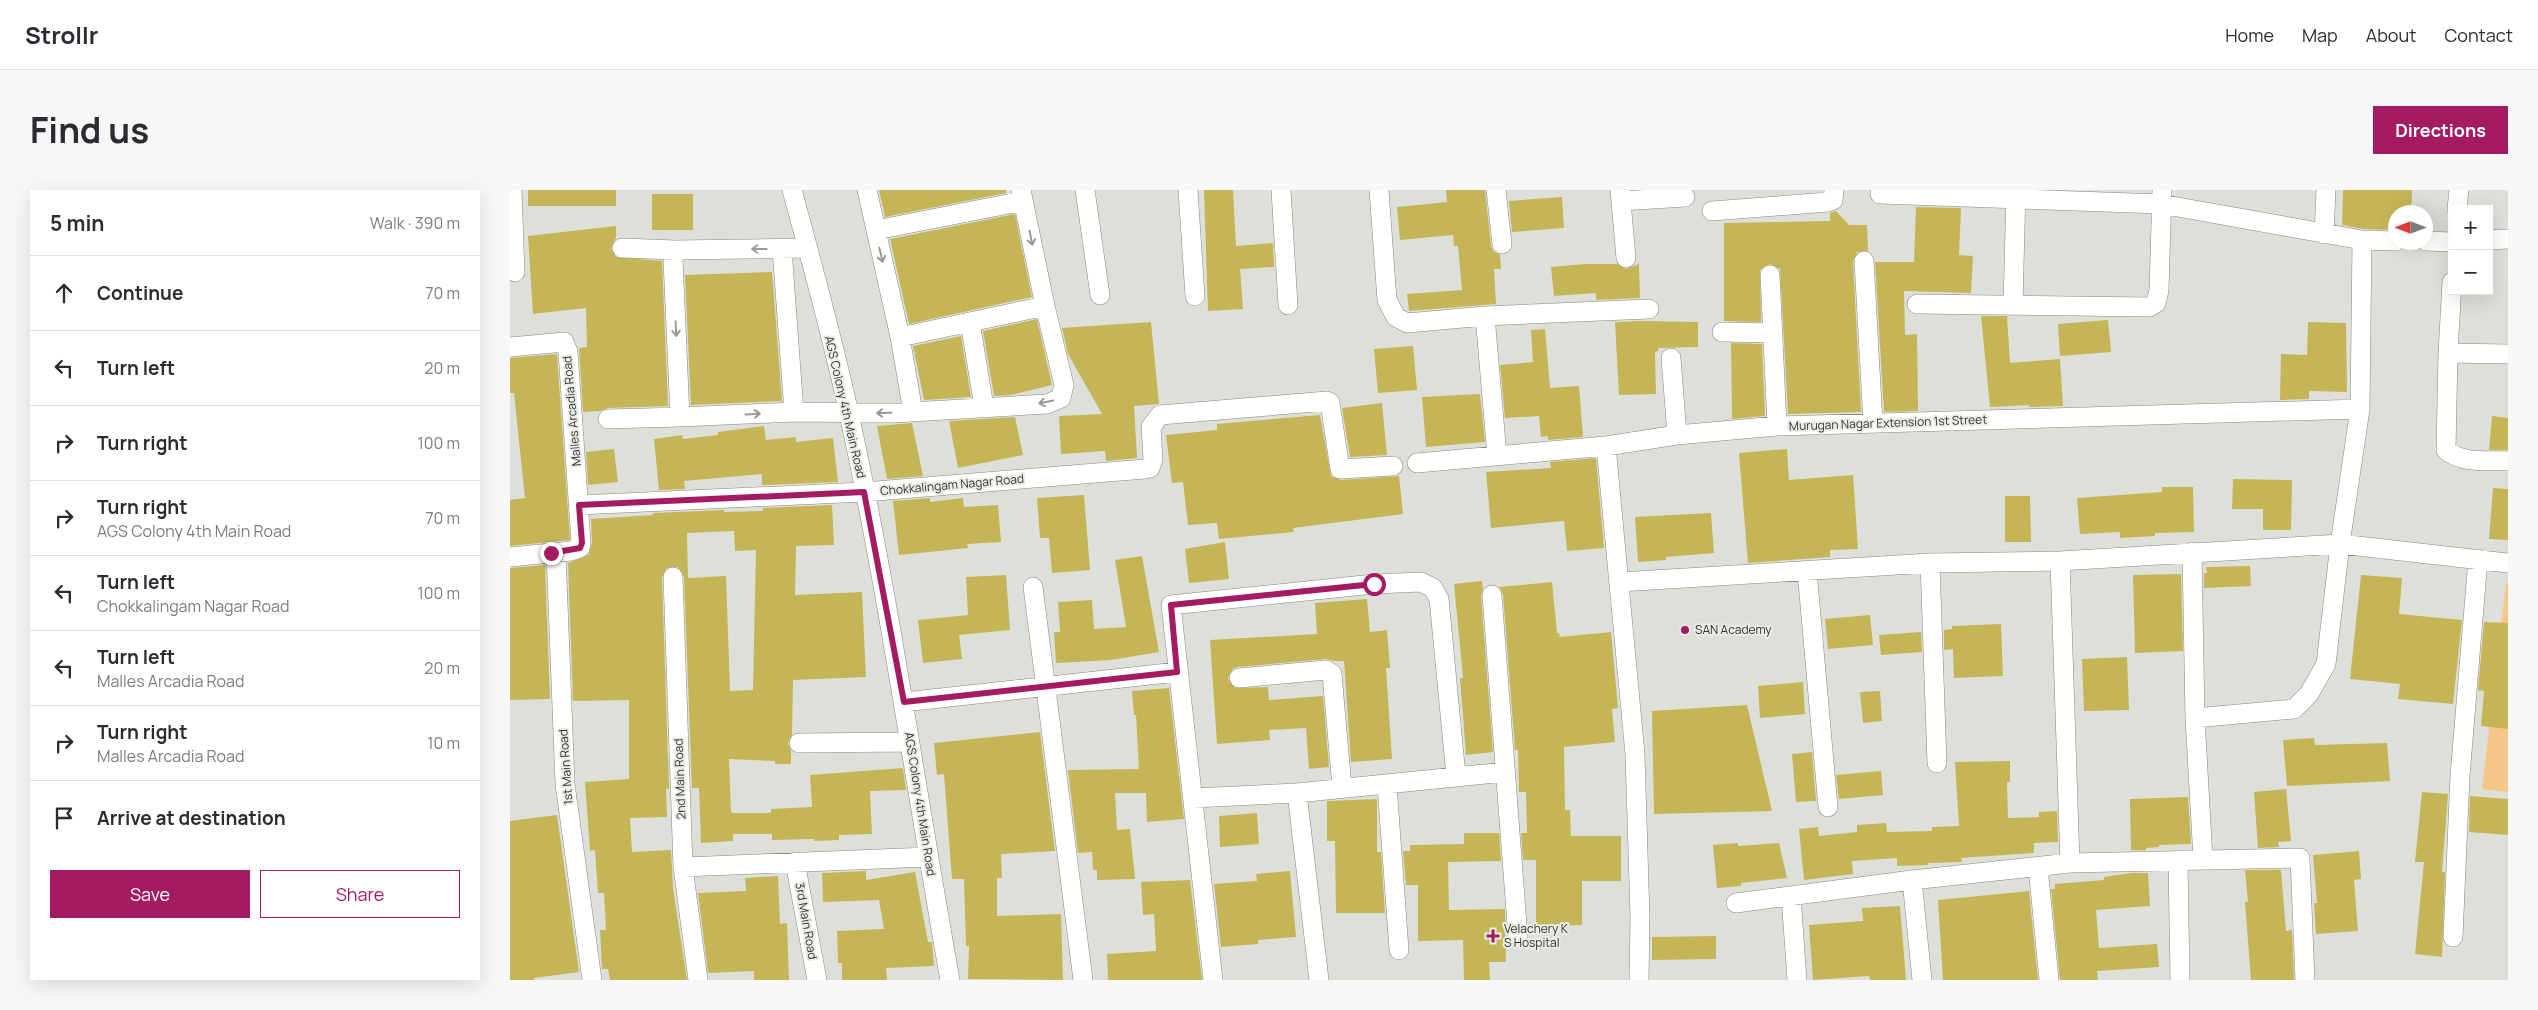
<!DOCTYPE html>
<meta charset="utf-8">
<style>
body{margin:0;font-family:Manrope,sans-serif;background:#f7f7f7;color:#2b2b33}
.controls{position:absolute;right:15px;top:15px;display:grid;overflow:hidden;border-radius:0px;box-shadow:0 5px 20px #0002}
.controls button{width:45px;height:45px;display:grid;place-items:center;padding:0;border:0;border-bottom:1px solid #e1e1e2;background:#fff;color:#2b2b33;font:25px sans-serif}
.compass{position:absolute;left:1878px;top:15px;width:45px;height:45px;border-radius:50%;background:#fff;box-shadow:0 5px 20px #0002;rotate:270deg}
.stop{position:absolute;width:15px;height:15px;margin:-11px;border:4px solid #a51b62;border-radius:50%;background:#fff}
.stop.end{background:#a51b62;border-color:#fff;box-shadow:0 1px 5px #0008}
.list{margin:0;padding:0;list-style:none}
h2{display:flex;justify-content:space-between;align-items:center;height:65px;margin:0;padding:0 20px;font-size:21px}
h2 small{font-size:16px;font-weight:400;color:#7c7c81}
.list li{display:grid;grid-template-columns:32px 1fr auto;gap:15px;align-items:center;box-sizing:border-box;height:75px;padding:0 20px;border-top:1px solid #e1e1e2}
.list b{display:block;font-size:19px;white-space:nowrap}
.list p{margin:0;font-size:16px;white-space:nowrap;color:#7c7c81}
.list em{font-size:16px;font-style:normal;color:#7c7c81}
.actions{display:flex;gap:10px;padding:15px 20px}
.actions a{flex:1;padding:11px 0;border:1px solid #a51b62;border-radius:0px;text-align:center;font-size:18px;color:#a51b62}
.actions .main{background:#a51b62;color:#fff}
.icon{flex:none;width:28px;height:28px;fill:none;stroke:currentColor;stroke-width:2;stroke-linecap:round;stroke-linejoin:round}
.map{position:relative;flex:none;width:1998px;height:790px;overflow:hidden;border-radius:0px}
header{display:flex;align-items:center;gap:30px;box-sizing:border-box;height:70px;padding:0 25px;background:#fff;border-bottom:1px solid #e1e1e2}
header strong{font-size:24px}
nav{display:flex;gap:28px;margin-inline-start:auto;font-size:18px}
.intro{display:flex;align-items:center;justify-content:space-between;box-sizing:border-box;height:120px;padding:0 30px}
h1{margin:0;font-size:35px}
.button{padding:12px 22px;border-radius:0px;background:#a51b62;color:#fff;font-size:18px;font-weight:700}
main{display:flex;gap:30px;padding:0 30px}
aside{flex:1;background:#fff;border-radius:0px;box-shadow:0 5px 20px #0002}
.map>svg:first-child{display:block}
.green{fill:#f6c688}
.building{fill:#c6b557;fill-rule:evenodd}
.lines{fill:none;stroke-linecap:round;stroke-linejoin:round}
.minor-casing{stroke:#858880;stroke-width:20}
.minor{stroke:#fff;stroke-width:19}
.oneway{stroke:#989a98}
.route{stroke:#a51b62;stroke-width:6}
.poi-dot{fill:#a51b62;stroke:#eaede5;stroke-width:2}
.labels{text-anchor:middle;stroke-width:4;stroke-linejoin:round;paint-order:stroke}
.street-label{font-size:12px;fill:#323430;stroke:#eaede5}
.poi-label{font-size:12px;fill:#323430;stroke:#eaede5;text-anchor:start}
</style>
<header>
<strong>Strollr</strong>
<nav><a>Home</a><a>Map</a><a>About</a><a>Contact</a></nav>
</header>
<div class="intro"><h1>Find us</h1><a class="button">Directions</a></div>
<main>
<aside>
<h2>5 min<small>Walk · 390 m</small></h2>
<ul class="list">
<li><svg class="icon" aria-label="ahead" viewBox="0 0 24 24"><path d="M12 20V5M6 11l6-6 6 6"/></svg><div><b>Continue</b></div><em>70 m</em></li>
<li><svg class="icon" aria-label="left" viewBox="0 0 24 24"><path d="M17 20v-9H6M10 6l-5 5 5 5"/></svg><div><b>Turn left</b></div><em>20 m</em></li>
<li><svg class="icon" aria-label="right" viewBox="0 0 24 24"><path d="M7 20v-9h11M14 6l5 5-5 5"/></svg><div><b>Turn right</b></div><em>100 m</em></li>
<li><svg class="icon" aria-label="right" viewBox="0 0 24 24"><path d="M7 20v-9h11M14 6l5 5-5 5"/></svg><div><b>Turn right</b><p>AGS Colony 4th Main Road</p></div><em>70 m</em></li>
<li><svg class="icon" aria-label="left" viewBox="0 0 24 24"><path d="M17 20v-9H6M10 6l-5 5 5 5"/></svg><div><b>Turn left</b><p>Chokkalingam Nagar Road</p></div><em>100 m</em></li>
<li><svg class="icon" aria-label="left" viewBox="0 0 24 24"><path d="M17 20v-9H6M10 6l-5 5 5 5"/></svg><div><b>Turn left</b><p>Malles Arcadia Road</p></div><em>20 m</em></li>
<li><svg class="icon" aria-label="right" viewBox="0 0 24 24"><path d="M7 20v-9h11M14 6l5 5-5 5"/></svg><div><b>Turn right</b><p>Malles Arcadia Road</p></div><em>10 m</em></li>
<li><svg class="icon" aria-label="arrive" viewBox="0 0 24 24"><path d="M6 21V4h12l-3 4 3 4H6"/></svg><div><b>Arrive at destination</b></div></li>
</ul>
<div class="actions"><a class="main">Save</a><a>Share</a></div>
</aside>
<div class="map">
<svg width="1998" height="790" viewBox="0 0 1998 790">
<rect width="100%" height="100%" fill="#dde0d8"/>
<!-- green -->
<path class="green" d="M 1996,393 L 1998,393 L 1998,602 L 1972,599 Z"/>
<!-- building -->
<path class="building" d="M 18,0 L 106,0 L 106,16 L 18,16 Z
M 369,0 L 496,0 L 496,3 L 375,27 Z
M 694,0 L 723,0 L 726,56 L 763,53 L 764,77 L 730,79 L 733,119 L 698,121 Z
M 936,0 L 975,0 L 981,55 L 983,61 L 990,65 L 991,79 L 984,79 L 986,114 L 899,121 L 897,104 L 952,100 L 948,56 L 944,56 L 943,45 L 890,50 L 887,17 L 937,12 Z
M 1833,0 L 1902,0 L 1901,22 L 1886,22 L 1886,40 L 1853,39 L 1832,35 Z
M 142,4 L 183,4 L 183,40 L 142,40 Z
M 1052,7 L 1054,38 L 1002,42 L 999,11 Z
M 1406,17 L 1451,18 L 1449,65 L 1463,66 L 1461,103 L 1394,101 L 1395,145 L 1407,144 L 1408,221 L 1374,222 L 1365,72 L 1404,72 Z
M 1326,21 L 1339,35 L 1357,35 L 1358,61 L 1347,62 L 1343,72 L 1351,222 L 1278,224 L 1270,79 L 1260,74 L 1250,80 L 1251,132 L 1214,131 L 1214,33 L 1320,31 L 1320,23 Z
M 505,24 L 522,107 L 399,134 L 380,49 Z
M 106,36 L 106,48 L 101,58 L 106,67 L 152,71 L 158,216 L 98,218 L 90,221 L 73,222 L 69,158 L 77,157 L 76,118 L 23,124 L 18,46 Z
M 1075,74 L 1107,74 L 1116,79 L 1129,74 L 1130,108 L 1086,110 L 1086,103 L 1044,106 L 1041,77 Z
M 262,82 L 272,211 L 181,215 L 175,85 Z
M 1471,126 L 1497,126 L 1500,173 L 1550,169 L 1553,216 L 1519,217 L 1519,215 L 1480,217 Z
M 527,129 L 542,195 L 501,205 L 484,206 L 473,141 Z
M 1598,130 L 1601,162 L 1550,166 L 1548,134 Z
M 1130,131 L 1188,132 L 1188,157 L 1148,158 L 1148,161 L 1145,162 L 1146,204 L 1109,205 L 1105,132 Z
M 641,132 L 649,214 L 624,216 L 627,268 L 596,271 L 595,261 L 551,264 L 549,226 L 592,224 L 558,164 L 552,138 Z
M 1798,132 L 1836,133 L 1837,202 L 1799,201 L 1799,209 L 1770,210 L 1771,164 L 1797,165 Z
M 1035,139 L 1040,198 L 1069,196 L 1073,247 L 1038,250 L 1038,246 L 1031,247 L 1029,226 L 995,228 L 990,175 L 1023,172 L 1021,140 Z
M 451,146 L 461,207 L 414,210 L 403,156 Z
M 1221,153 L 1252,154 L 1255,226 L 1222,229 Z
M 903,156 L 907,200 L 868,203 L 864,159 Z
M 47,164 L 60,350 L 0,356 L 0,310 L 15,308 L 4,203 L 0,203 L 0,168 Z
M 970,204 L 975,252 L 916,257 L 912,207 Z
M 872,213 L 877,265 L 840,267 L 832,218 Z
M 810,225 L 821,286 L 831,290 L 889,286 L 893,324 L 783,338 L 784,342 L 709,349 L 707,333 L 678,335 L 673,292 L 662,293 L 656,245 L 707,240 L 707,234 Z
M 1982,226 L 1998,228 L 1998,260 L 1979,260 Z
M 505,227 L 513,265 L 448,278 L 439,231 Z
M 402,233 L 413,286 L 377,289 L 367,236 Z
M 254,236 L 256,250 L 286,247 L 286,252 L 323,248 L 328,292 L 252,295 L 252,284 L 174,291 L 175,299 L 149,300 L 144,249 L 172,245 L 173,249 L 208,245 L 208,242 Z
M 104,259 L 108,292 L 78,295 L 76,262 Z
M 1277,259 L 1279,290 L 1343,285 L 1348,359 L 1320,360 L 1320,367 L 1238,373 L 1229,263 Z
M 1086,268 L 1094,358 L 1057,361 L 1054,331 L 981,338 L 976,282 L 1041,278 L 1040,272 Z
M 1723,289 L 1782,290 L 1781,340 L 1753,340 L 1753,319 L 1722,319 Z
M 1652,297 L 1683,297 L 1684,342 L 1645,343 L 1645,346 L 1610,348 L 1610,342 L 1570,344 L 1567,308 L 1652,302 Z
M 1983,298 L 1998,299 L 1998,350 L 1979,349 Z
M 574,305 L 580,380 L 542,383 L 539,348 L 530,348 L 527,308 Z
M 1495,306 L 1520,306 L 1521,352 L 1495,352 Z
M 420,308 L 420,312 L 453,308 L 454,317 L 488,315 L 491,352 L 457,354 L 458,358 L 389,365 L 383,311 Z
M 322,315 L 324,355 L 286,356 L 285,405 L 352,402 L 356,487 L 283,490 L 282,545 L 278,553 L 281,561 L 281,574 L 265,574 L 265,571 L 219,569 L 221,620 L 222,623 L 261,623 L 261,619 L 302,617 L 300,585 L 393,578 L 396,600 L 360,601 L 362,644 L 329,645 L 329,650 L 304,651 L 304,649 L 262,650 L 262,644 L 223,644 L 223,651 L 191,653 L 189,598 L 182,598 L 174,387 L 168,377 L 157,378 L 152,387 L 159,599 L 156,599 L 157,627 L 120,628 L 122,662 L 161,660 L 163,698 L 177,790 L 100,790 L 98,779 L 92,779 L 90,740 L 96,740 L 94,703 L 88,703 L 85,660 L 80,661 L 75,592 L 119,589 L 119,510 L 63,511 L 58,373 L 79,365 L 82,352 L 81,329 L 143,325 L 143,323 L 214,320 L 214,322 L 253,321 L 253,318 ZM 224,341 L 225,361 L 246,360 L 243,500 L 220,501 L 216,386 L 178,388 L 177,343 Z
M 1201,323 L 1204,363 L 1156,367 L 1156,370 L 1128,372 L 1125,327 Z
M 715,352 L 719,389 L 679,393 L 675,359 Z
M 632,366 L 649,462 L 601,470 L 546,473 L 544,442 L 550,442 L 548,412 L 582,410 L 584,439 L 616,437 L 605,370 Z
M 35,375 L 40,509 L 0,510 L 0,378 Z
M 1740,376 L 1741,396 L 1694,398 L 1694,383 L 1697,383 L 1696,377 Z
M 1671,384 L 1673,461 L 1625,463 L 1623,385 Z
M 496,385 L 500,440 L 449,445 L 452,469 L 413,473 L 408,430 L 458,425 L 456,387 Z
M 1851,385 L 1892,388 L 1889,424 L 1952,430 L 1943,514 L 1888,509 L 1890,494 L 1840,489 Z
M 972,391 L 973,399 L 971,406 L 983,562 L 956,565 L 950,488 L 953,488 L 944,394 Z
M 1042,392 L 1047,443 L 1049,443 L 1050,447 L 1101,442 L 1108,518 L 1102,519 L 1105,552 L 1054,557 L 1055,620 L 1060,620 L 1061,646 L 1111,646 L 1111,691 L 1072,691 L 1072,735 L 1026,736 L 1026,670 L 1013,670 L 1011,643 L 1017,643 L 1016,602 L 1009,602 L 1008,560 L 1005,560 L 993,404 L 989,397 Z
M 857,409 L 860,442 L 877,440 L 880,478 L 876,478 L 882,569 L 841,572 L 834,471 L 824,471 L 816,469 L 728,477 L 722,479 L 718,489 L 725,498 L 758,497 L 759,510 L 813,506 L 819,577 L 799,579 L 796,538 L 759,540 L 760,550 L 707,554 L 700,450 L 807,444 L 805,413 Z
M 1360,425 L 1363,455 L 1318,459 L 1315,429 Z
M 1974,432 L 1998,433 L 1998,539 L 1971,536 L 1974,501 L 1968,500 Z
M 1491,434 L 1493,486 L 1444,488 L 1443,459 L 1434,460 L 1434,440 L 1442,439 L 1442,436 Z
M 1411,442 L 1412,462 L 1371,465 L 1369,445 Z
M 1617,467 L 1619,520 L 1574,521 L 1572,469 Z
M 1293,492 L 1295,524 L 1250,528 L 1248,496 Z
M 659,498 L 674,629 L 637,632 L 636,603 L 605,603 L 607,640 L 620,639 L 625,689 L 587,690 L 587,680 L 583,680 L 582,662 L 568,663 L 558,580 L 629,579 L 626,525 L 624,525 L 622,501 Z
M 1370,501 L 1372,531 L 1353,533 L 1350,502 Z
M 1237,515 L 1262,621 L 1144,624 L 1142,521 Z
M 530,542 L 545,661 L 491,664 L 492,688 L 487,688 L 487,726 L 551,724 L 553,790 L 458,789 L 459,756 L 456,756 L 454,689 L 442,689 L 434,584 L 427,585 L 424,553 Z
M 1804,548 L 1805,555 L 1877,553 L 1880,591 L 1777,596 L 1773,550 Z
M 1302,562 L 1306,611 L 1286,612 L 1282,564 Z
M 1500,571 L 1500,592 L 1497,592 L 1498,628 L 1529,627 L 1529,622 L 1547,621 L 1548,652 L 1524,653 L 1524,663 L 1451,668 L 1452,672 L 1418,673 L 1418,675 L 1387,676 L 1387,668 L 1342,671 L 1343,684 L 1294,690 L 1289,639 L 1308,637 L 1309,646 L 1347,642 L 1347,635 L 1376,633 L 1377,642 L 1422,641 L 1422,637 L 1449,636 L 1445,572 Z
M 1371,581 L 1373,605 L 1329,609 L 1326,585 Z
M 1776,599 L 1781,651 L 1768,652 L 1769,657 L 1748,658 L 1744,602 Z
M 1912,602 L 1938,604 L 1932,682 L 1935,682 L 1932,767 L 1905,764 L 1914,672 L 1905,672 Z
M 1960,606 L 1998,609 L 1998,645 L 1959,642 Z
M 1678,607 L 1681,654 L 1649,655 L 1649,657 L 1636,658 L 1636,660 L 1621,660 L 1620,609 Z
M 867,609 L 867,662 L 871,662 L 875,723 L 826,723 L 825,651 L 817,651 L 817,611 Z
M 747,623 L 749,654 L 710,657 L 709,626 Z
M 47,625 L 69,782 L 24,788 L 24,790 L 0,790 L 0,631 Z
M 954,643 L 989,643 L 991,671 L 938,672 L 939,720 L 995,719 L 996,772 L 979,772 L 980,790 L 954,790 L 953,750 L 908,751 L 908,695 L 896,695 L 893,661 L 900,661 L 900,655 L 954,654 Z
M 1228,653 L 1228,656 L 1269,653 L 1277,688 L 1231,693 L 1231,696 L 1207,698 L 1203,655 Z
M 1849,661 L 1851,689 L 1844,690 L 1848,741 L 1806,744 L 1804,713 L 1807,713 L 1803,665 Z
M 1735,680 L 1771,680 L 1776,741 L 1782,740 L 1784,790 L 1741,790 L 1735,712 L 1738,712 Z
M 356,681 L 356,690 L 405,682 L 418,752 L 422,752 L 424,776 L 376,778 L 377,790 L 332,790 L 332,773 L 328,773 L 327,741 L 374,739 L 369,710 L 313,712 L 312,683 Z
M 780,681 L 786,747 L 748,750 L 748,754 L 711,757 L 704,694 L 747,691 L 746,684 Z
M 1622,683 L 1638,683 L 1640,716 L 1586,720 L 1589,758 L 1647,754 L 1649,777 L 1587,781 L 1588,790 L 1550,790 L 1541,699 L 1545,699 L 1545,694 L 1594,690 L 1594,687 Z
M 268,686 L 270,734 L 277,733 L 279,790 L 244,790 L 244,781 L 198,783 L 188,703 L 236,701 L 235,688 Z
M 680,690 L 692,790 L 598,790 L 597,764 L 646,761 L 644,724 L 633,725 L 631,692 Z
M 1519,701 L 1528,790 L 1433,790 L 1428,710 Z
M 1390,716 L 1396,790 L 1360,790 L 1359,786 L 1303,790 L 1299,735 L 1353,731 L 1352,718 Z
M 1206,746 L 1206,769 L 1142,770 L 1142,747 Z"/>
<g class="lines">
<!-- minor casing -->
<g class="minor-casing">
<path id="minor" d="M 2,0 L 5,82
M 282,0 C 302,74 323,149 339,224 C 380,411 406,601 440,790
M 357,0 L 390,147 L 403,222
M 575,0 L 590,105
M 678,0 L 685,106
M 771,0 L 778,115
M 869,0 L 877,110 L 886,127 L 897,133 L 975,126 L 987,266
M 986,0 L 992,54
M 1110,0 L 1116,68
M 1370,4 L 1651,14 L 1852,50 L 1886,51
M 1111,11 L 1175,7
M 1947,19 L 1949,0
M 1202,21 L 1318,12 L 1323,10 L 1324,0
M 366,40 L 513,11
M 1814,44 L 1816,0
M 1979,50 L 1998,49
M 1916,51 L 1942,52
M 112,58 L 166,60
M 298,58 L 166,60 L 163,70 L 170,227 L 284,222 L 384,223 L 537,214 L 551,208 L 554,195 L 535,116 L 511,0
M 272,59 L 284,222
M 1354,71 L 1363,233
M 1260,85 L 1267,236
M 1942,92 L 1938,163 L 1998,164
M 1407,114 L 1639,117 L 1646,113 L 1649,100 L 1652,0
M 1503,115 L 1506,0
M 975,126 L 1139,119
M 460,132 L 474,217
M 1212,142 L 1262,143
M 390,147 L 535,116
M 0,157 L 54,152 L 58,162 L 71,353 L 70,358 L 61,361 L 0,367
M 1938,163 L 1936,260 C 1952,274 1978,270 1998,271
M 1161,168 L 1167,245
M 98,229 L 170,227
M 1096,256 L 1125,564 L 1130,728 L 1129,790
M 907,273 L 1096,256 L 1167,245 L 1267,236 L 1850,219
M 69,315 L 354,302 L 635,279 L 640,278 L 643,269 L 641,237 L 650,225 L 817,211 L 820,213 L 830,279 L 883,276
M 46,362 L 55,594 L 82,790
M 1682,362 L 1685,528 L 1693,669
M 1550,371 L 1560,673
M 1420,373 L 1427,573
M 1297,381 L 1318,617
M 163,387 L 173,677 L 188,790
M 1109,392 L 1420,373 L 1550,371 L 1830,354 L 1850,219 L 1852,50
M 523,397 L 573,790
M 982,405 L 1008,748
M 729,488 L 816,480 L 822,484 L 832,597
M 394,512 L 667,482
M 1685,528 L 1784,519 L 1799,504 L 1816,474 L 1830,354 L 1998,373
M 289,553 L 400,552
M 877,595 L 889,760
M 787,603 L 809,790
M 683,608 L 787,603 L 995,582
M 1668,670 L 1670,790
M 285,672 L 307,790
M 173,677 L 418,667
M 1528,677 L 1539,790
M 1281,706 L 1287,790
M 1226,713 L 1402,690
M 1943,747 L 1950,586 L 1968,369
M 703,790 L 661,415 L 864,394 L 911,392 L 923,398 L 929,409 L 946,586
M 1412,790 L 1402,690 L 1560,673 L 1790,668 L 1795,790"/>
</g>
<!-- minor -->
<use href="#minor" class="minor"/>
</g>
<!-- one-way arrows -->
<defs><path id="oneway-shaft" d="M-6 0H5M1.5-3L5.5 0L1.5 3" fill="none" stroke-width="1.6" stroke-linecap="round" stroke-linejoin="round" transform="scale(1.25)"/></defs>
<g class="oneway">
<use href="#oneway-shaft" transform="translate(521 48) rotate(79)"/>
<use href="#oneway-shaft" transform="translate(249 59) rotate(-180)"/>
<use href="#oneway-shaft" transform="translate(371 65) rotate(77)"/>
<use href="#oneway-shaft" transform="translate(166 139) rotate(87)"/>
<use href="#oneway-shaft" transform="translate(536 212) rotate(168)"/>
<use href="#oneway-shaft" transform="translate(374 223) rotate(179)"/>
<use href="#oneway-shaft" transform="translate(243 224) rotate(-3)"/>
</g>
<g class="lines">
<!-- route -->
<path class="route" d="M 41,363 L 70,358 L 72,353 L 69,315 L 354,302 L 394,512 L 667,482 L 661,415 L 864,394"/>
</g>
<!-- markers -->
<g class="poi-dot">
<circle cx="1175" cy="440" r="5"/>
<path d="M980.5 738.5h5v5h5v5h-5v5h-5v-5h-5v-5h5z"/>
</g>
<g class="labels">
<!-- street labels -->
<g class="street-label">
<text transform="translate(335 217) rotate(77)" y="4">AGS Colony 4th Main Road</text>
<text transform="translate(62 221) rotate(-95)" y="4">Malles Arcadia Road</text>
<text transform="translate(1378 233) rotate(-2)" y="4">Murugan Nagar Extension 1st Street</text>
<text transform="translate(442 295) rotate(-5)" y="4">Chokkalingam Nagar Road</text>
<text transform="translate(56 577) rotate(-94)" y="4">1st Main Road</text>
<text transform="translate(170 589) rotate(-92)" y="4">2nd Main Road</text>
<text transform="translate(410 614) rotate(81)" y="4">AGS Colony 4th Main Road</text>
<text transform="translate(296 731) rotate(80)" y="4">3rd Main Road</text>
</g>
<!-- poi labels -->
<g class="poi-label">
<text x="1185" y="444">SAN Academy</text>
<text x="994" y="743">Velachery K<tspan x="994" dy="14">S Hospital</tspan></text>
</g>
</g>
</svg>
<div class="controls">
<button>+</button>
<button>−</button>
</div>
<svg class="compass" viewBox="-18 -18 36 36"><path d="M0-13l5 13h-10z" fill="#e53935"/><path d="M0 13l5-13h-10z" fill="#7c7c81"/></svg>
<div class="stop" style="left:864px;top:394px"></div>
<div class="stop end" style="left:41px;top:363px"></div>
</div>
</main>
